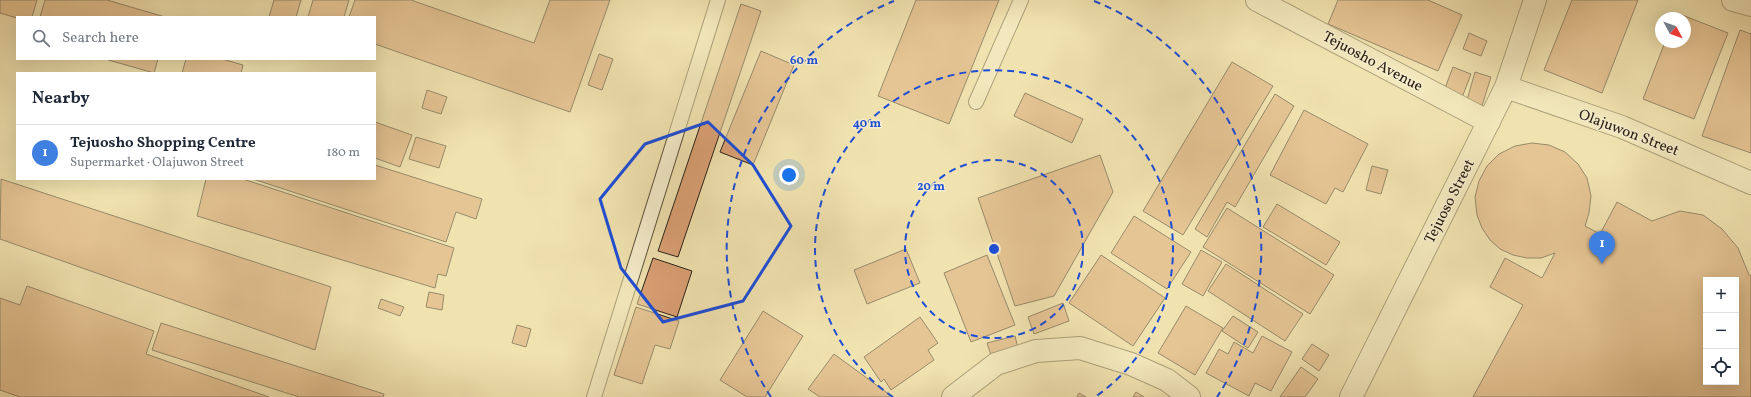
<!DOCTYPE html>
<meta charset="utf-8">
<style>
body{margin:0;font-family:Vollkorn,serif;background:#f2f2f3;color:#1f2937}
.controls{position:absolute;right:12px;bottom:12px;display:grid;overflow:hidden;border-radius:0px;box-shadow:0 4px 16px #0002}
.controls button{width:36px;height:36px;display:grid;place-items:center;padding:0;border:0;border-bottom:1px solid #e0e1e3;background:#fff;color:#1f2937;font:20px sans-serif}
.compass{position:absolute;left:1655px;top:12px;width:36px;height:36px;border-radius:50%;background:#fff;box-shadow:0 4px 16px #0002;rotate:131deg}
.you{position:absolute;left:789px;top:175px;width:14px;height:14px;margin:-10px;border:3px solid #fff;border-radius:50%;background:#1a73e8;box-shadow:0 0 0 6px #1a73e833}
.badge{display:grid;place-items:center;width:26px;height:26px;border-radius:50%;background:#8f2418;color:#fff;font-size:13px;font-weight:700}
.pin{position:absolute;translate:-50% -33px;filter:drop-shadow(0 1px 2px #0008)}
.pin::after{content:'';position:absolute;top:21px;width:14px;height:12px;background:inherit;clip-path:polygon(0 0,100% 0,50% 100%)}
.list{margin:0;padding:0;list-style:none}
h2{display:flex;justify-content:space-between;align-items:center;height:52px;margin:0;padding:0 16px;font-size:17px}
h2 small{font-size:13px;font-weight:400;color:#747a83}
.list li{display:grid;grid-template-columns:26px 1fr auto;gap:12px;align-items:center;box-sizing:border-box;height:56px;padding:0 16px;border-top:1px solid #e0e1e3}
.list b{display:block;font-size:15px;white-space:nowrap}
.list p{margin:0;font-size:13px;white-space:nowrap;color:#747a83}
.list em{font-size:13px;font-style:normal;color:#747a83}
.icon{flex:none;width:22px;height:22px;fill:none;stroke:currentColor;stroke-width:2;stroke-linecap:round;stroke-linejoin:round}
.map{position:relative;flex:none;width:1751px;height:397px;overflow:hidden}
.search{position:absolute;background:#fff;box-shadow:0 4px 16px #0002;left:16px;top:16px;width:360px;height:44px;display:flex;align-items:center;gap:10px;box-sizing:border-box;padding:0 14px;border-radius:0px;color:#747a83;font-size:15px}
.panel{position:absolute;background:#fff;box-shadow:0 4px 16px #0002;left:16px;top:72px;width:360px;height:108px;border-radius:0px}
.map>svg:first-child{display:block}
.building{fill:#daa074;stroke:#2a2016;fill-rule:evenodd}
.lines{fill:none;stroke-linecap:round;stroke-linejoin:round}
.service-casing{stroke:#5c513c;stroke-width:16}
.minor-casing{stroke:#5c513c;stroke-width:24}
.service{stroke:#f6edcc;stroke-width:14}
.minor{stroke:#f6edcc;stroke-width:22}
.marked{fill:none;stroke:#1d4ed8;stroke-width:3;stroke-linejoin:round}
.ring{fill:none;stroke:#1d4ed8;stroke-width:2;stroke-dasharray:7 5}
.labels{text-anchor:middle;stroke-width:3;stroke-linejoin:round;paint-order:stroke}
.street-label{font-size:15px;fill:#2a2016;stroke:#f6edcc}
.centre{fill:#1d4ed8;stroke:#f6edcc;stroke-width:2}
.ring-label{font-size:12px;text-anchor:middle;font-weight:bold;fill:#1d4ed8;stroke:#f6edcc;stroke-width:3;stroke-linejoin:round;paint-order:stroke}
</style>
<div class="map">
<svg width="1751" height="397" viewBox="0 0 1751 397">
<rect width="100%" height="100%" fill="#f1e3b0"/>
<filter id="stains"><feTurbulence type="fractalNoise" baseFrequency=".005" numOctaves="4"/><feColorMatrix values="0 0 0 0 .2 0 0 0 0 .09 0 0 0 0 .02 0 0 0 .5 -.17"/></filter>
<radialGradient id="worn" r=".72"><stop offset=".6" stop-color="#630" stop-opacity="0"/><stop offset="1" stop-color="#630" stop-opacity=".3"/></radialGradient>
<!-- building -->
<path class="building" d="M 0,0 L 37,0 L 32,17 L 17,18 L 0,13 Z
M 45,0 L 107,0 L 165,17 L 40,17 Z
M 274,0 L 301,0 L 296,17 L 269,17 Z
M 313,0 L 349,0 L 344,17 L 308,17 Z
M 355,0 L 411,0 L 534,43 L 550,0 L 610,0 L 570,112 L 375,44 L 375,17 L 349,17 Z
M 916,0 L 999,0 L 949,124 L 878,96 Z
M 1338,0 L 1428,0 L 1462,15 L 1438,71 L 1328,24 Z
M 1572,0 L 1638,0 L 1602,93 L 1544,70 Z
M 741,4 L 761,11 L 678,257 L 658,251 Z
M 1677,13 L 1728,33 L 1694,119 L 1643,99 L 1665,42 L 1685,42 L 1685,18 L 1675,18 Z
M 1740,30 L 1751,34 L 1751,153 L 1702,136 Z
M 1469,33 L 1487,41 L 1481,56 L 1463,49 Z
M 761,51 L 794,65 L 753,165 L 720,152 Z
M 599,54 L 613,59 L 602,90 L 588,85 Z
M 105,59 L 158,59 L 154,73 Z
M 186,59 L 222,59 L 243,65 L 241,73 L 182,73 Z
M 1232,62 L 1273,86 L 1183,235 L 1143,211 Z
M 1453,67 L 1471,74 L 1460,103 L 1442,96 Z
M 1475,72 L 1491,77 L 1480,112 L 1465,107 Z
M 427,90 L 447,97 L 441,114 L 422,108 Z
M 1025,93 L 1083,119 L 1072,143 L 1014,116 Z
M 1275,94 L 1294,106 L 1235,207 L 1227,202 L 1207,237 L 1195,229 Z
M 1304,110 L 1368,144 L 1343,192 L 1335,188 L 1326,204 L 1270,175 Z
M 375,122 L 412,135 L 400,167 L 375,158 Z
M 416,137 L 446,146 L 439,168 L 409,159 Z
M 1532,143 L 1549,145 L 1565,152 L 1578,164 L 1587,178 L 1591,196 L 1589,213 L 1585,226 L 1600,234 L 1617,202 L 1652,221 L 1680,211 L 1703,215 L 1722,229 L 1738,248 L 1749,275 L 1751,276 L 1751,397 L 1473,397 L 1523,305 L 1490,287 L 1505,258 L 1542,278 L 1555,253 L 1541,258 L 1527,258 L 1513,255 L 1500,249 L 1490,240 L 1482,228 L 1477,215 L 1475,197 L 1479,181 L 1487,166 L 1499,154 L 1515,146 ZM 1706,280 L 1736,280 L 1736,382 L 1706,382 Z
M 1100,155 L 1113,192 L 1054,296 L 1015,306 L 978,198 Z
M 375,165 L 482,199 L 476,219 L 456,212 L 446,242 L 253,179 L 375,179 Z
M 1372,166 L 1388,170 L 1381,194 L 1366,190 Z
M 1,179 L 331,287 L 315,350 L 0,239 Z
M 206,179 L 243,179 L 454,248 L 446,276 L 438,274 L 435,288 L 197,216 Z
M 1277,204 L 1340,242 L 1326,265 L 1263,227 Z
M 1227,208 L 1334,275 L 1310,314 L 1203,247 Z
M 1134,216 L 1191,252 L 1167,289 L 1111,253 Z
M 906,249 L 920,283 L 867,304 L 854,270 Z
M 1201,250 L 1222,262 L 1203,296 L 1182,284 Z
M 987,255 L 1015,325 L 971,342 L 944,273 Z
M 1101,255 L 1165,298 L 1133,346 L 1069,303 Z
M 653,258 L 692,271 L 677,317 L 637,304 Z
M 1226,264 L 1303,314 L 1285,341 L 1208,291 Z
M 27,286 L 154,331 L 146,354 L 269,397 L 20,397 L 0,390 L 0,298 L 20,305 Z
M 429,292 L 444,295 L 442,310 L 426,307 Z
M 381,299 L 404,307 L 400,316 L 378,308 Z
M 1063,303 L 1069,321 L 1034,334 L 1028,317 Z
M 1186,306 L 1223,328 L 1195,375 L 1158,353 Z
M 636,307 L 679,321 L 670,349 L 655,345 L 642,384 L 614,375 Z
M 763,311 L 803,336 L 765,397 L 747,397 L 720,380 Z
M 1233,316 L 1258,332 L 1248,348 L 1222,331 Z
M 920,317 L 938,343 L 928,350 L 934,360 L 891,390 L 884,379 L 881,382 L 864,357 Z
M 161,323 L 384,394 L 383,397 L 299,397 L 152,350 Z
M 517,325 L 531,329 L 526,347 L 512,343 Z
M 1015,336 L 1018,348 L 991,355 L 987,343 Z
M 1262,336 L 1292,352 L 1271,391 L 1255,383 L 1249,396 L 1206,373 L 1219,349 L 1228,354 L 1234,342 L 1253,353 Z
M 1312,344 L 1329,355 L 1319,371 L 1302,359 Z
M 834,354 L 890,395 L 889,397 L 820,397 L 808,389 Z
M 1301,367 L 1318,379 L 1305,397 L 1280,397 Z
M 1136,392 L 1144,397 L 1133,397 Z
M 1079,393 L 1086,397 L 1077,397 Z"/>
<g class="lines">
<!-- service casing -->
<g class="service-casing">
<path id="service" d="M 976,102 L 1021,0
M 594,397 L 718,0"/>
</g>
<!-- minor casing -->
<g class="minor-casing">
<path id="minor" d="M 1257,0 L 1489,122
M 1733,0 L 1751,5
M 1506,87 L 1622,127 L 1751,183
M 953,397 L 996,364 L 1036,351 L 1080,348 L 1131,364 L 1167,380 L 1189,397
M 1351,397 L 1506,87 L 1535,0"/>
</g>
<!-- service -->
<use href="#service" class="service"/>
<!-- minor -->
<use href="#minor" class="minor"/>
</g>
<!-- marked area -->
<path d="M0 0H1751V397H0ZM 708,122 L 753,165 L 791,226 L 743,301 L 663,322 L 621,268 L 600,199 L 645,144 Z" fill="#f1e3b0" fill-opacity=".55" fill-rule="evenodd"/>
<path class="marked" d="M 708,122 L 753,165 L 791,226 L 743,301 L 663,322 L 621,268 L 600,199 L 645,144 Z"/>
<!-- distance rings -->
<g class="ring">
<circle cx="994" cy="249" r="89"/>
<path d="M893 397A179 179 0 1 1 1095 397"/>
<path d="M771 397A268 268 0 0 1 894 1M1094 1A268 268 0 0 1 1217 397"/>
</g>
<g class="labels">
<!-- street labels -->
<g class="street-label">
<text transform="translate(1373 61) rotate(28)" y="5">Tejuosho Avenue</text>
<text transform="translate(1629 132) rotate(21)" y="5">Olajuwon Street</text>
<text transform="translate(1449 201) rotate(-63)" y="5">Tejuoso Street</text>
</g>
</g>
<circle cx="994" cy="249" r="6" class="centre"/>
<g class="ring-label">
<text x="804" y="64">60 m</text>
<text x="867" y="127">40 m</text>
<text x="931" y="190">20 m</text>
</g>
<rect width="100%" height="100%" filter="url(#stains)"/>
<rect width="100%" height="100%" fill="url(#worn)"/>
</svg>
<div class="controls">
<button>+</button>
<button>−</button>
<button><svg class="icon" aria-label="locate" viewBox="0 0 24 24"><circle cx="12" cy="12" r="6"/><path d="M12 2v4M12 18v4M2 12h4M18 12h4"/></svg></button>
</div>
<svg class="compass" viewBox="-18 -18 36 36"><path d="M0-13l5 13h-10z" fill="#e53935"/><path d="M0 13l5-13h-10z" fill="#747a83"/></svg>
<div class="you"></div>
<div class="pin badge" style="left:1602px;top:264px;background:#3f7fe0">1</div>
<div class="search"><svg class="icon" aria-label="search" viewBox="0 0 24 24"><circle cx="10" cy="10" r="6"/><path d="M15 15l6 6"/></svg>Search here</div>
<section class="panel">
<h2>Nearby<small></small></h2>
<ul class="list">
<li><span class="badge" style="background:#3f7fe0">1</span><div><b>Tejuosho Shopping Centre</b><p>Supermarket · Olajuwon Street</p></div><em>180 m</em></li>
</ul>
</section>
</div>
